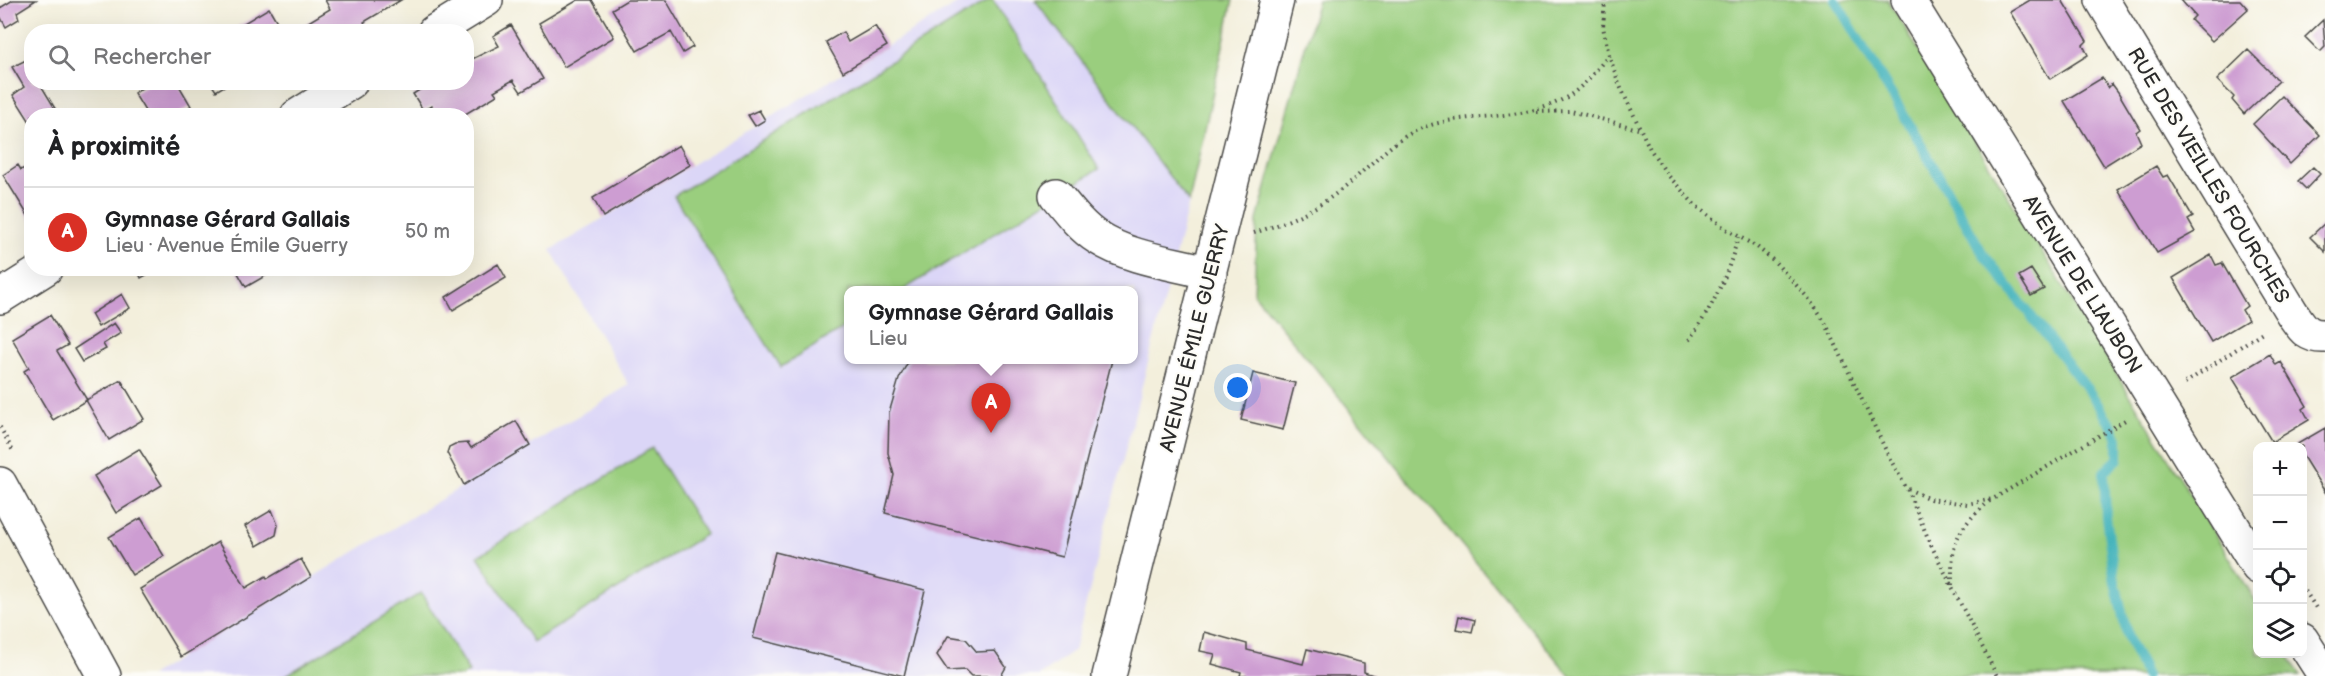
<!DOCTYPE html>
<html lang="fr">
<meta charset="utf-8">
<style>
body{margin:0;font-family:"Balsamiq Sans",sans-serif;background:#f2f2f2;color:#202124}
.controls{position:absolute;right:18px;bottom:18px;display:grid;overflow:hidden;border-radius:12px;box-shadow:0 6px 24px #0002}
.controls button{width:54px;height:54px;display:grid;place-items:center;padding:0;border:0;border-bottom:2px solid #e0e0e0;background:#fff;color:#202124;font:30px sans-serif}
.you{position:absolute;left:1238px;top:388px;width:21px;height:21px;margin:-15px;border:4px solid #fff;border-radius:50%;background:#1a73e8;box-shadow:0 0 0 9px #1a73e833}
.badge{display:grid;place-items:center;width:39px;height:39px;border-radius:50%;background:#d93025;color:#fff;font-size:20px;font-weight:700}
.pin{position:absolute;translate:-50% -50px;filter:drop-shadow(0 2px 3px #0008)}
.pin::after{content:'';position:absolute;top:32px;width:21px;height:18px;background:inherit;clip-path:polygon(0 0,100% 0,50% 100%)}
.popup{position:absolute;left:844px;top:286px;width:294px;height:78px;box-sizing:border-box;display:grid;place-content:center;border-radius:12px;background:#fff;filter:drop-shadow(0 2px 4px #0005);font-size:20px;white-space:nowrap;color:#757577}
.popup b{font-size:22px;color:#202124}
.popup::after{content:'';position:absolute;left:50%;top:100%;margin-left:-12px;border:12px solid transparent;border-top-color:#fff}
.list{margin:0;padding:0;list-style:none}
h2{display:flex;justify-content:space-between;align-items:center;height:78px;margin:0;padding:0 24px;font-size:26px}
h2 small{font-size:20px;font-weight:400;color:#757577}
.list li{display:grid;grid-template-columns:39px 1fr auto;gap:18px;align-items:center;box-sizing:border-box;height:90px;padding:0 24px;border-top:2px solid #e0e0e0}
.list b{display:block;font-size:22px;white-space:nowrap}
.list p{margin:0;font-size:20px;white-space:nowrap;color:#757577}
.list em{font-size:20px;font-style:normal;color:#757577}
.icon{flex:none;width:33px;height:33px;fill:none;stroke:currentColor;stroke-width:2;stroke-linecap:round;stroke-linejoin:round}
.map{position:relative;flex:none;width:2325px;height:676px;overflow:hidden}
.search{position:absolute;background:#fff;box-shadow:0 6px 24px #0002;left:24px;top:24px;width:450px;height:66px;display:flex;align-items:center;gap:15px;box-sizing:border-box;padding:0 21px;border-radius:24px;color:#757577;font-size:22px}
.panel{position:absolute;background:#fff;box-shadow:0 6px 24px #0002;left:24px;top:108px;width:450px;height:168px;border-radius:24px}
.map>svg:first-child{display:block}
.built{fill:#dbd6f7;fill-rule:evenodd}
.green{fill:#9ace7e;stroke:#627c54;stroke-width:1.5}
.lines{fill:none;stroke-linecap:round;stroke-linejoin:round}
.stream{stroke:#44b4bc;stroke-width:10}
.building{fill:#cd9dd2}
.minor-casing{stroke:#494846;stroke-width:36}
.path{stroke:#494846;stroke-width:4;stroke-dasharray:1.5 4.5;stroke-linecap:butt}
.minor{stroke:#fff;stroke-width:33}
.labels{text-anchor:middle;stroke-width:4.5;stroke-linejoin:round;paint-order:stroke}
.street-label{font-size:20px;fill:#2b2b2b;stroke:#fdfcf7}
</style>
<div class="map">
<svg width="2325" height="676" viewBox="0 0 2325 676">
<rect width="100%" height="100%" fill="#fdfcf7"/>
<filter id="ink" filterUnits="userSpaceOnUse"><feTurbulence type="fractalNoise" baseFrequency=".0167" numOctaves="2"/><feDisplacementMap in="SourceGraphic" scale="12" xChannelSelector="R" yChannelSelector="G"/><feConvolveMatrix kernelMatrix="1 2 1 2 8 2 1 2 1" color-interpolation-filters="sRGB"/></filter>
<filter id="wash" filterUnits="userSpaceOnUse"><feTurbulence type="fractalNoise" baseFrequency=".008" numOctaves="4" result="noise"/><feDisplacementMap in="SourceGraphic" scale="24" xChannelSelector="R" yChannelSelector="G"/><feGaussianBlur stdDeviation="1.35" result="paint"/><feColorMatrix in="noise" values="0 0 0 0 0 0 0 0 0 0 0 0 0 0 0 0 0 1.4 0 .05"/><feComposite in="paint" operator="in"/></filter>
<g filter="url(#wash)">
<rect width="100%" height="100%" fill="#f3efdc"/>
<!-- built -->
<path class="built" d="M 963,0 L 1035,0 L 1189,202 L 1074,651 L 1039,676 L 150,676 L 629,385 L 551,250 ZM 848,290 L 1134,290 L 1134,360 L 848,360 Z"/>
<!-- green -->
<path class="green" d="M 989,0 L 993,0 L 1099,169 L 903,290 L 848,290 L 848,325 L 781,367 L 674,196 Z
M 1035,0 L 1233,0 L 1189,202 Z
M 1318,0 L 1888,0 L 2257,603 L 2258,654 L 2287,654 L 2301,676 L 1570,676 L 1254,294 L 1257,220 Z
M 652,448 L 706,534 L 533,642 L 478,556 Z
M 421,593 L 469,672 L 462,676 L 285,676 Z"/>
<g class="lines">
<!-- stream -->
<path class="stream" d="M 1835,0 L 1915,134 L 1982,252 L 2091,394 L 2112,426 L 2118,438 L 2118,459 L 2104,472 L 2106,517 L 2115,582 L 2128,638 L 2146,676"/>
</g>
<g id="blocks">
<!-- building -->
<path class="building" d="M 13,0 L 36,0 L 17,12 L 19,19 L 6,27 L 0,16 L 0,8 Z
M 325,0 L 401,0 L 364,22 L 370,32 L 309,32 L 305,24 L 330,9 Z
M 578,0 L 592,0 L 614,37 L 564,67 L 539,23 Z
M 627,0 L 666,0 L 693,47 L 683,53 L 671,32 L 637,51 L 612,9 Z
M 2030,0 L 2062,0 L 2087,41 L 2083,45 L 2088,55 L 2050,79 L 2010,12 Z
M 2181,0 L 2240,0 L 2248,9 L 2212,41 L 2191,20 L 2195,16 Z
M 269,8 L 283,32 L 229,32 Z
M 2323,20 L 2325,47 L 2320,52 L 2305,37 Z
M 511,25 L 543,79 L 521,92 L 513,80 L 494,91 L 497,95 L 462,116 L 437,116 L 432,106 L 423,110 L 413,94 L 432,82 L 466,82 L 466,62 L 499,46 L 493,36 Z
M 875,26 L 887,46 L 843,72 L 826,42 L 843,32 L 848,42 Z
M 2248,50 L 2279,81 L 2244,114 L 2232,100 L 2234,97 L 2217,80 Z
M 26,60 L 32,69 L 32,82 L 39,82 L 59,115 L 32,116 L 32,125 L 13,95 L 24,87 L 12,67 Z
M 2102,78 L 2108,88 L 2112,84 L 2118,92 L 2140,129 L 2136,132 L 2141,143 L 2104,166 L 2064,101 Z
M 151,82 L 177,82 L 191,106 L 175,116 L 148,116 L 134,93 Z
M 210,82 L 231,82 L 216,91 Z
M 2282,96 L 2320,135 L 2290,164 L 2253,124 Z
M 759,110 L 765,120 L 755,126 L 748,115 Z
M 679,145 L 690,165 L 603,217 L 593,198 Z
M 32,164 L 32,222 L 3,175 L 18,165 L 21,170 Z
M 2156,166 L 2163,177 L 2168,175 L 2193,217 L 2188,220 L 2195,232 L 2157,253 L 2118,189 Z
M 2313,167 L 2320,174 L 2306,189 L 2298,181 Z
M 2325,223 L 2325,252 L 2310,237 Z
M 2211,255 L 2216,265 L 2222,263 L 2247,306 L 2242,310 L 2248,320 L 2211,342 L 2173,278 Z
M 498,264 L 506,278 L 453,310 L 446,297 Z
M 141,268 L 159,268 L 141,278 L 138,271 Z
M 235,268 L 279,268 L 246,287 Z
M 2031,269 L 2044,289 L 2031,296 L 2019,276 Z
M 122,294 L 130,308 L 98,327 L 91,314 Z
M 50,315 L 68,345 L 57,351 L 87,400 L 53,420 L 24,371 L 29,368 L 12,338 Z
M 114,323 L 121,333 L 103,344 L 106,349 L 82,362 L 74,349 Z
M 2270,354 L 2276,365 L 2281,362 L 2307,406 L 2303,409 L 2309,420 L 2272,442 L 2232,377 Z
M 909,360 L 1112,360 L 1062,557 L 885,513 L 894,475 L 888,453 L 889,413 L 899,379 Z
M 1253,373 L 1295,383 L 1283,430 L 1241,420 Z
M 121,380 L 144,419 L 109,440 L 86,400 Z
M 516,421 L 530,445 L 464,485 L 447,453 L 449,447 L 455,444 L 468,443 L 471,448 Z
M 2325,428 L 2325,492 L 2302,455 L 2302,446 L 2294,446 Z
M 139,449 L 162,485 L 116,513 L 94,476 Z
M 272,510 L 278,525 L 276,535 L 257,546 L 245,526 Z
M 141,518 L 164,556 L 132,575 L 109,537 Z
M 218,542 L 246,588 L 266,576 L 267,579 L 301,559 L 311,577 L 181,657 L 140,589 Z
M 775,552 L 925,590 L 904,676 L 753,638 Z
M 1459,616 L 1475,620 L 1472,632 L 1456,629 Z
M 1204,632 L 1247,644 L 1247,650 L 1303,664 L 1307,649 L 1364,663 L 1364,672 L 1376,676 L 1240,676 L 1241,672 L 1212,664 L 1215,654 L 1200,651 Z
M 948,636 L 966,639 L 977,652 L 995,651 L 1006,667 L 1001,676 L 971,676 L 965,670 L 948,671 L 937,655 Z"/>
</g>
</g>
<g filter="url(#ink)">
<use href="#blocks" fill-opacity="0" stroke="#494846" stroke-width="1.5"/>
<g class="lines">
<!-- minor casing -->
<g class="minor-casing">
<path id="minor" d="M 1908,0 L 2258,567
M 2102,0 L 2292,313 C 2302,327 2306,337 2325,336
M 434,32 L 486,0
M 297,116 L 351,82
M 1056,195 C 1069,211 1081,227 1098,238 C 1131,259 1174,263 1210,273
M 0,297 L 46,268
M 0,484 L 104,676
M 2302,640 L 2325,676
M 1109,676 L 1277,0"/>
</g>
<!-- path -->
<path class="path" d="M 1605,0 L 1603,27 L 1609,55 L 1619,84 L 1650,149 L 1667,174 L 1695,205 L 1726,229 L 1757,247 L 1774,261 L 1809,299 L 1826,324 L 1890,459 L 1907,489 L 1931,545 L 1997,676
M 1537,112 L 1571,111 L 1638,129
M 1254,233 C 1285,223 1316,210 1342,189 C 1368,169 1391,140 1422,128 C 1469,110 1522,124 1567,97 C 1584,87 1596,70 1609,55
M 1689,340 C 1713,306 1727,278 1738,237
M 2185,383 L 2264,331
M 0,427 L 14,453
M 1908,489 L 1930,499 L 1967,504 L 1993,499 L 2127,419
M 1952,585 C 1951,539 1957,529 1992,499
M 2302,586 L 2316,608"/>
<!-- minor -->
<use href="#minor" class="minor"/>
</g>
</g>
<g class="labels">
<!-- street labels -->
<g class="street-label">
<text transform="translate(2209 175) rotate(59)" y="7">RUE DES VIEILLES FOURCHES</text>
<text transform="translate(2083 284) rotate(58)" y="7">AVENUE DE LIAUBON</text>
<text transform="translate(1194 338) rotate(-76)" y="7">AVENUE ÉMILE GUERRY</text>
</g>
</g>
</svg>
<div class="controls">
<button>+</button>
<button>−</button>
<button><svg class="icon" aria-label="locate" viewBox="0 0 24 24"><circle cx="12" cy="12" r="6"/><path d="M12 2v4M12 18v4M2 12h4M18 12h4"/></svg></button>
<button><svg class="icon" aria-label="layers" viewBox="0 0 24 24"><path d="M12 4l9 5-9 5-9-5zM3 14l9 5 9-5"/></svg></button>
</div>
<div class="you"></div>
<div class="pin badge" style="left:991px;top:433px">A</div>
<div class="popup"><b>Gymnase Gérard Gallais</b>Lieu</div>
<div class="search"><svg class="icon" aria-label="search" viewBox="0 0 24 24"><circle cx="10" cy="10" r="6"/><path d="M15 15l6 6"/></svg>Rechercher</div>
<section class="panel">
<h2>À proximité<small></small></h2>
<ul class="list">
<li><span class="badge">A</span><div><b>Gymnase Gérard Gallais</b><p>Lieu · Avenue Émile Guerry</p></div><em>50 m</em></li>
</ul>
</section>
</div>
